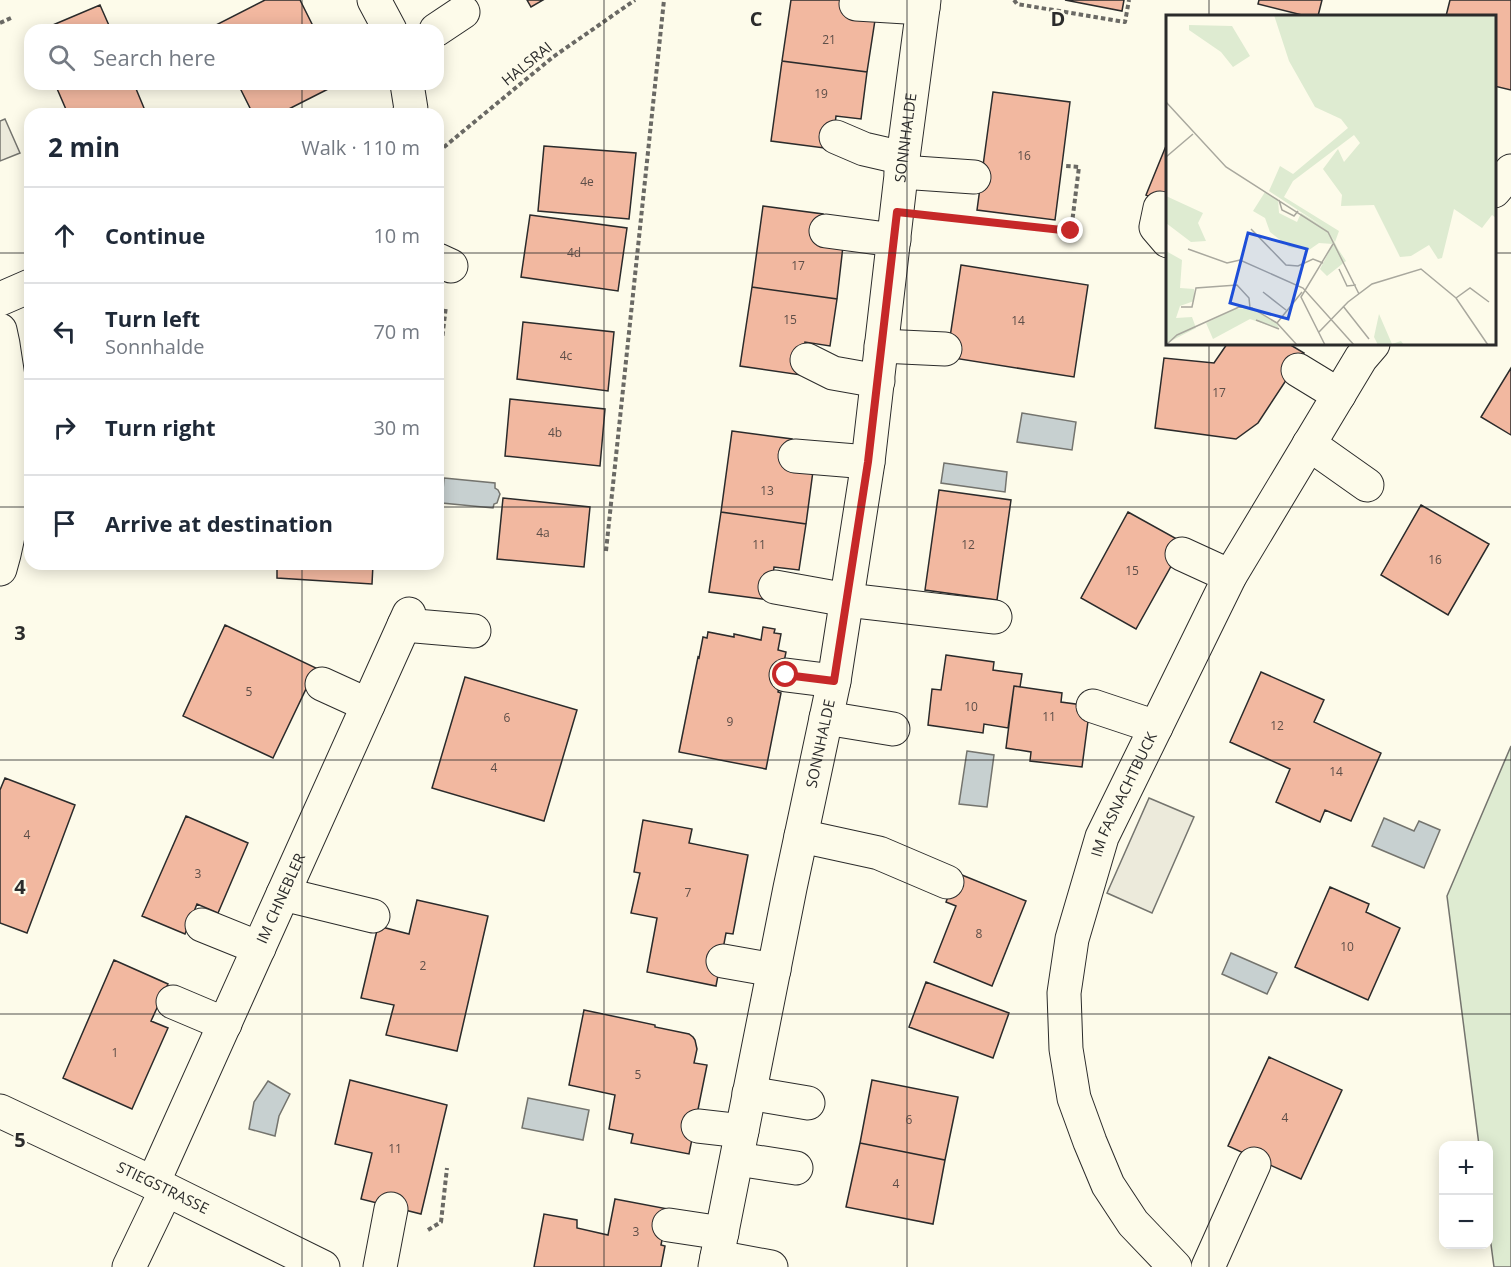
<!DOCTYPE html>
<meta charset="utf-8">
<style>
body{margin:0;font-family:"Open Sans",sans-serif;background:#f2f2f3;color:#1f2937}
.controls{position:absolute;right:18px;bottom:18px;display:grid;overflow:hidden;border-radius:12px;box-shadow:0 3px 15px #0003}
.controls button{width:54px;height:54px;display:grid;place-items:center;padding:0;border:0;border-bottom:2px solid #e0e1e3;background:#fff;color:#1f2937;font:30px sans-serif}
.stop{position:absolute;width:18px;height:18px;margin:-14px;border:4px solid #c62828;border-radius:50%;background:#fff}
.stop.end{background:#c62828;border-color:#fff;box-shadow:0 2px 6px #0008}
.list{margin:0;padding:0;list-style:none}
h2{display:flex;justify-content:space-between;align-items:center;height:78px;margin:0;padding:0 24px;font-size:26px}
h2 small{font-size:20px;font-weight:400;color:#747a83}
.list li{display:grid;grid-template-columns:39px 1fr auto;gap:18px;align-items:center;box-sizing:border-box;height:96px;padding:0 24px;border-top:2px solid #e0e1e3}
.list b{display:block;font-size:22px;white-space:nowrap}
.list p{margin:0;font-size:20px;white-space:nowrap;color:#747a83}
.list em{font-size:20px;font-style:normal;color:#747a83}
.icon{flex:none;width:33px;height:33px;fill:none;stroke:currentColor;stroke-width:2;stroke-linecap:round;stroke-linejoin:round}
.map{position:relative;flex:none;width:1511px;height:1267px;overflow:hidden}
.search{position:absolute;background:#fff;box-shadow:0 3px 15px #0003;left:24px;top:24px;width:420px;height:66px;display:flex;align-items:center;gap:15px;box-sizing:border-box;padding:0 21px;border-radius:18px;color:#747a83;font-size:22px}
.panel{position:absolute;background:#fff;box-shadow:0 3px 15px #0003;left:24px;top:108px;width:420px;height:462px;border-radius:18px}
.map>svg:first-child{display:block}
.green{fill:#deebd1;stroke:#74746e;stroke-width:1.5}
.parking{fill:#eceadb;stroke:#74746e;stroke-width:1.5}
.water{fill:#c7d0d0;stroke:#74746e;stroke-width:1.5}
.building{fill:#f2b8a0;stroke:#2b2b2b;stroke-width:1.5}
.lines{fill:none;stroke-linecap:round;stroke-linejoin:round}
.minor-casing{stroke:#2b2b2b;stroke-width:35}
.path{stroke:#6a6964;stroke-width:4;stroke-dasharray:4.5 3;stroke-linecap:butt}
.minor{stroke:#fdfbea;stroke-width:33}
.route{stroke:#c62828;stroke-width:8}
.grid{fill:none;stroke:#2b2b2b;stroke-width:1.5;stroke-opacity:0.55}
.labels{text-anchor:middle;stroke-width:4.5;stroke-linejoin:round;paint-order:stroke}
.number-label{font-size:12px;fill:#5d4e48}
.street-label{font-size:15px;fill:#2b2b2b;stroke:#fdfbea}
.inset-road{fill:none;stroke:#a9a89e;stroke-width:1.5}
.view{fill:#1d4ed8;fill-opacity:0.15;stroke:#1d4ed8;stroke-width:3}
.inset-edge{fill:none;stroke:#2b2b2b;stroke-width:3}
.grid-label{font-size:20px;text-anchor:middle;font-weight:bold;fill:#2b2b2b;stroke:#fdfbea;stroke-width:4.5;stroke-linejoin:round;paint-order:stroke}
</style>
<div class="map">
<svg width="1511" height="1267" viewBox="0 0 1511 1267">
<rect width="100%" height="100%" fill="#fdfbea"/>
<!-- green -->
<path class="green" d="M 1511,746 L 1511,1267 L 1494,1267 L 1488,1222 L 1488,1146 L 1479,1145 L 1447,896 Z"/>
<!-- parking -->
<path class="parking" d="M 5,119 L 20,153 L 0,161 L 0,121 Z
M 1149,798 L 1194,817 L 1152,913 L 1107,893 Z"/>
<!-- water -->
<path class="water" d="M 1022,413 L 1076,422 L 1072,450 L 1017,442 Z
M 944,463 L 1007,472 L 1005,492 L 941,483 Z
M 444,478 L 495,483 L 495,488 L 498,490 L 500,494 L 497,503 L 494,504 L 493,508 L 442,503 Z
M 967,751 L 994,755 L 987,807 L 959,804 Z
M 1384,818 L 1414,831 L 1419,821 L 1440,830 L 1424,868 L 1372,846 Z
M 1231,953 L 1277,973 L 1267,994 L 1222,974 Z
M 268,1081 L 290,1094 L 279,1116 L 275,1136 L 249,1129 L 254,1102 Z
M 528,1098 L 589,1110 L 583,1140 L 522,1128 Z"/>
<!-- building -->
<path class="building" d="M 265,0 L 300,0 L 315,30 L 211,30 L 210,28 Z
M 527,0 L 543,0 L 531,7 Z
M 791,0 L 852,0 L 875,20 L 867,72 L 782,61 Z
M 1065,0 L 1124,0 L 1122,11 Z
M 1259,0 L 1322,0 L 1318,16 L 1306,16 L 1258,4 Z
M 1450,0 L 1511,0 L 1511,90 L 1494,86 L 1494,16 L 1446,16 Z
M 100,5 L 111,30 L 41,30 Z
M 782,61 L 867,72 L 861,119 L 836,116 L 832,149 L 771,141 Z
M 55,84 L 134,84 L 144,108 L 129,114 L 68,114 Z
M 238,84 L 338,84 L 279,114 L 253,114 Z
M 993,92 L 1070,102 L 1055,220 L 977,210 Z
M 1168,141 L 1168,204 L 1146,195 Z
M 544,146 L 636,153 L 629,219 L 538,211 Z
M 763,206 L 823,214 L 819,243 L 843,246 L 837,299 L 752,287 Z
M 530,215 L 627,228 L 618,291 L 521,277 Z
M 961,265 L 1088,285 L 1074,377 L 947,357 Z
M 752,287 L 837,299 L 830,346 L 805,342 L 801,375 L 740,366 Z
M 523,322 L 614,332 L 608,391 L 517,379 Z
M 1227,344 L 1289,344 L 1304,353 L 1258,423 L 1236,439 L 1155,428 L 1164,358 L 1214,363 Z
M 1511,368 L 1511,435 L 1481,417 Z
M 510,399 L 605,409 L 600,466 L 505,456 Z
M 732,431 L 792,439 L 788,468 L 813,471 L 806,524 L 721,512 Z
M 939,490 L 1011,500 L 997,600 L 925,590 Z
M 503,498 L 590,507 L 584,567 L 497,559 Z
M 1421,505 L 1489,544 L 1448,615 L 1381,575 Z
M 721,512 L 806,524 L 799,570 L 774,567 L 770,600 L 709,592 Z
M 1128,512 L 1184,543 L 1136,629 L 1081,598 Z
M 277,564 L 373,564 L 372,584 L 277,578 Z
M 225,625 L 316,668 L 273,758 L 183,716 Z
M 763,627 L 775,629 L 774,633 L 781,634 L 778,650 L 786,652 L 778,692 L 781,693 L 766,769 L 679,752 L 698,657 L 699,658 L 703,637 L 707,638 L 708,632 L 734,637 L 734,634 L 761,640 Z
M 946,655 L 994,662 L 993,670 L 1022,674 L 1020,687 L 1014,686 L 1008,728 L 984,724 L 983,733 L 928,725 L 932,689 L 941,690 Z
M 1261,672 L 1324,700 L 1314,722 L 1381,753 L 1351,821 L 1325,810 L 1320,822 L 1276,802 L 1290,769 L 1230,742 Z
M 465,677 L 577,710 L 544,821 L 432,788 Z
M 1014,686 L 1062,693 L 1061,702 L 1090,706 L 1082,767 L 1030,761 L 1031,752 L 1006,748 Z
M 5,778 L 75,805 L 27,933 L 0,923 L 0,790 Z
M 186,816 L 248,843 L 218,913 L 197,904 L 185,934 L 142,916 Z
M 643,820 L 692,829 L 689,843 L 748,855 L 733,934 L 726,933 L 716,986 L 647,972 L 657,918 L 631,913 L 640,873 L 634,872 Z
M 957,873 L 1026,901 L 992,986 L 934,962 L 956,906 L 946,902 Z
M 1330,887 L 1369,904 L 1366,912 L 1400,928 L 1368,1000 L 1295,967 Z
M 417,900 L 488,916 L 457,1051 L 386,1035 L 394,1005 L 361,998 L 378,926 L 409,934 Z
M 114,960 L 168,984 L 151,1021 L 168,1028 L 132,1109 L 63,1078 Z
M 926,982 L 1009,1013 L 993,1058 L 909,1027 Z
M 584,1010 L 655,1025 L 655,1027 L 689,1034 L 693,1037 L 695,1040 L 697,1049 L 694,1063 L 707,1065 L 689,1154 L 631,1143 L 633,1134 L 609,1129 L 615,1095 L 569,1085 Z
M 1269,1057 L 1342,1090 L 1301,1179 L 1228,1146 Z
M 350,1080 L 447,1105 L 421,1214 L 361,1199 L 372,1153 L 335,1144 Z
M 872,1080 L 958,1097 L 945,1160 L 860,1143 Z
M 860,1143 L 945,1160 L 933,1224 L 846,1207 Z
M 615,1199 L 668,1209 L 661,1245 L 665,1246 L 661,1267 L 534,1267 L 544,1214 L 577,1220 L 577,1228 L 608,1235 Z"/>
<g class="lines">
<!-- minor casing -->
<g class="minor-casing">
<g id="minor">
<path d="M 374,0 L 390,30"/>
<path d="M 856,4 L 923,8"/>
<path d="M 436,30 L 463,12"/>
<path d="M 407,84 L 411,109 L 409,114"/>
<path d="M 836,137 L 864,149 L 903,158"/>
<path d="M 901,172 L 974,177"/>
<path d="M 1494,191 L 1511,171"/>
<path d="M 1160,208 L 1156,227 L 1168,241"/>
<path d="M 826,231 L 894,240"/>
<path d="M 438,260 L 451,266"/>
<path d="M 0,299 L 30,286"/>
<path d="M 0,330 L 3,344 C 7,372 13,403 14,431 C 16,475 13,526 0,569"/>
<path d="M 881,346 L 945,349"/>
<path d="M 807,360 L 833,373 L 878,381"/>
<path d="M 1298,370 L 1339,395"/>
<path d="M 1309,444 L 1367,485"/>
<path d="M 795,456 L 868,462"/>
<path d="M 1182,554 L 1230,576"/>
<path d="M 775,587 L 847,600 L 995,617"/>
<path d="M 404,625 L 474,631"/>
<path d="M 786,675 L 834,681"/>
<path d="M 322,684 L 368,705"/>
<path d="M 1093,706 L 1156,727"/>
<path d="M 826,718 L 893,729"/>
<path d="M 801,836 L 879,853 L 947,882"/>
<path d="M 283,894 L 373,916"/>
<path d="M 202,925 L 259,948"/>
<path d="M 723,961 L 774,970"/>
<path d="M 173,1002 L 225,1024"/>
<path d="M 749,1093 L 808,1103"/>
<path id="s1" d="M 0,1111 L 153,1183 L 323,1267"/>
<path d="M 698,1126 L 742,1131"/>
<path d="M 737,1159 L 796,1168"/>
<path id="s2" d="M 153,1183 L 409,614"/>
<path d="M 669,1225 L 722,1233"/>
<path d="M 717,1257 L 771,1267"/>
<path d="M 129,1267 L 166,1190"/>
<path d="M 380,1267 L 391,1209"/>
<path id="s3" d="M 715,1267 L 790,888 L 834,681 L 868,462 L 903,158 L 924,0"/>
<path id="s4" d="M 1175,1267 L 1133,1223 L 1108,1185 L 1090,1142 L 1074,1098 L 1066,1049 L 1064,993 L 1072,939 L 1102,837 L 1230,576 L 1361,358 L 1373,344"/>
<path d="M 1208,1267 L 1254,1164"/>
</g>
</g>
<!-- path -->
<path class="path" d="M 1014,0 L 1017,4 L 1125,22 L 1129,0
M 0,23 L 11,18
M 438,152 L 553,57 L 635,0
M 972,220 L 1071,231 L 1079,167 L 1066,166
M 438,373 L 446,306
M 606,551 L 664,0
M 428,1230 L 441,1222 L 447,1168"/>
<!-- minor -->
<use href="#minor" class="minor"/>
</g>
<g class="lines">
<!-- route -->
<path class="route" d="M 786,675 L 834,681 L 868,462 L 897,212 L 1071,231"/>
</g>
<!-- grid -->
<path class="grid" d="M 302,0 L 302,30M 604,0 L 604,1267M 907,0 L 907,1267M 1209,0 L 1209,16M 302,84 L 302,114M 0,253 L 30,253M 438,253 L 1168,253M 1494,253 L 1511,253M 1209,344 L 1209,1267M 0,507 L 30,507M 438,507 L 1511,507M 302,564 L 302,1267M 0,760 L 1511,760M 0,1014 L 1511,1014"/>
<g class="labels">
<!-- number labels -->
<g class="number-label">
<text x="829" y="44">21</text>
<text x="821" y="98">19</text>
<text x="1024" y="160">16</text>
<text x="587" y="186">4e</text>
<text x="574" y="257">4d</text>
<text x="798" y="270">17</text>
<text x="790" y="324">15</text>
<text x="1018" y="325">14</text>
<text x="566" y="360">4c</text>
<text x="1219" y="397">17</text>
<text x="555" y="437">4b</text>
<text x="767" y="495">13</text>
<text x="543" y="537">4a</text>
<text x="759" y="549">11</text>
<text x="968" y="549">12</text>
<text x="1435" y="564">16</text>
<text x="1132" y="575">15</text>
<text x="249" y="696">5</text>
<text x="971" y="711">10</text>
<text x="1049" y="721">11</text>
<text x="507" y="722">6</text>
<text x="730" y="726">9</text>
<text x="1277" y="730">12</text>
<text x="494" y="772">4</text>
<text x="1336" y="776">14</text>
<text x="27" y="839">4</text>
<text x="198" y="878">3</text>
<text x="688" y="897">7</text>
<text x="979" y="938">8</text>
<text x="1347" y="951">10</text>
<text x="423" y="970">2</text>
<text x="115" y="1057">1</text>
<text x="638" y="1079">5</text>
<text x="1285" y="1122">4</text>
<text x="909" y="1124">6</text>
<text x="395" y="1153">11</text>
<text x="896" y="1188">4</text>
<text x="636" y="1236">3</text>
</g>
<!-- street labels -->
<g class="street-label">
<text transform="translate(527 64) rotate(-39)" y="5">HALSRAI</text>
<text dy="5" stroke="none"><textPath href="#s3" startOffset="1146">SONNHALDE</textPath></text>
<text dy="5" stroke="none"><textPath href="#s3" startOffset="534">SONNHALDE</textPath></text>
<text dy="5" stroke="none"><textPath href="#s4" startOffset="514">IM FASNACHTBUCK</textPath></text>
<text dy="5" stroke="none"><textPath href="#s2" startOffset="312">IM CHNEBLER</textPath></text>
<text dy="5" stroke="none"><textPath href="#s1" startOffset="180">STIEGSTRASSE</textPath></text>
</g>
</g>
<!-- overview -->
<g transform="translate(1166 15)">
<rect width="330" height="330" fill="#fdfbea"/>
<path d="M 108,0 L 330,0 L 330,203 L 326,200 L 316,213 L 288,194 L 276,243 L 272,244 L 263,230 L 245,241 L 234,242 L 208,190 L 175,191 L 176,180 L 157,154 L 172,134 L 178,147 L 194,128 L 188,120 L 127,166 L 118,182 L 173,216 L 169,227 L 166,222 L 172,234 L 180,246 L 161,261 L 154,254 L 167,229 L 153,228 L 143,235 L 123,232 L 104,217 L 99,203 L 87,196 L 99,177 L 112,184 L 113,198 L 131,207 L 135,198 L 158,212 L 103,176 L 114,151 L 127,159 L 182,113 L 175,104 L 149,92 L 123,46 ZM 23,10 L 66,11 L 84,41 L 67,52 L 55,37 L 23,15 ZM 0,181 L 37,198 L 32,208 L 40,226 L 25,227 L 0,208 ZM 0,236 L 16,245 L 14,273 L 28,274 L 28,286 L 14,291 L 10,303 L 26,302 L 30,313 L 1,328 ZM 84,293 L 111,308 L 113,314 L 84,304 L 47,324 L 40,308 L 69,294 ZM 213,299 L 226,329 L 235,326 L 238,330 L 212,330 L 208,322 Z" fill="#deebd1"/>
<path class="inset-road" d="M 0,87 L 60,152 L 162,217 L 193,279M 0,142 L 27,119M 113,185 L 116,195 L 128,201 L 132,196M 85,214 L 120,250 L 132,251 L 147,244 L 157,248M 22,234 L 61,248 L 74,245 L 137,273 L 188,330M 173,254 L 181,271 L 190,270M 97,277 L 120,295M 290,283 L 304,273 L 323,287M 177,291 L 203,324M 15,292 L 26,292 L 30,273 L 71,270 L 83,283 L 84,293M 90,305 L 113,314M 111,308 L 136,277M 111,308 L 131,330M 153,317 L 182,287 L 206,269 L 255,254 L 290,283 L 322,330M 0,330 L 11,320 L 73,292 L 86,293 L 111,308M 159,330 L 135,282 L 167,229"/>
<path class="view" d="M 82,218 L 141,234 L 122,304 L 64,288 Z"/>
<rect width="330" height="330" class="inset-edge"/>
</g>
<g class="grid-label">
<text x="756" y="26">C</text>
<text x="1058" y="26">D</text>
<text x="20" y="640">3</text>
<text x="20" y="894">4</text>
<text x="20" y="1147">5</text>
</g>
</svg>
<div class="controls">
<button>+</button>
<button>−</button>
</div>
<div class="stop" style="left:786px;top:675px"></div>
<div class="stop end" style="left:1071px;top:231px"></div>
<div class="search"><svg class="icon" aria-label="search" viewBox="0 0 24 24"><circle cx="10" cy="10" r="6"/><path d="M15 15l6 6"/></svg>Search here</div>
<section class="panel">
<h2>2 min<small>Walk · 110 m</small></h2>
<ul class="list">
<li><svg class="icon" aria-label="ahead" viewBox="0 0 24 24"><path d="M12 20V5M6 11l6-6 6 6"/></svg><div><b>Continue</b></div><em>10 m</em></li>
<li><svg class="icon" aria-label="left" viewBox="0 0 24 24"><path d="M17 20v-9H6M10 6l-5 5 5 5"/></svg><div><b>Turn left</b><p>Sonnhalde</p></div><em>70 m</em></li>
<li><svg class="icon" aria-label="right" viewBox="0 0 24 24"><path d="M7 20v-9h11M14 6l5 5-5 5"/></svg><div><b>Turn right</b></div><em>30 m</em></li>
<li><svg class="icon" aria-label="arrive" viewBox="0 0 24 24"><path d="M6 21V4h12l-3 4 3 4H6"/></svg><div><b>Arrive at destination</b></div></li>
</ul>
</section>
</div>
